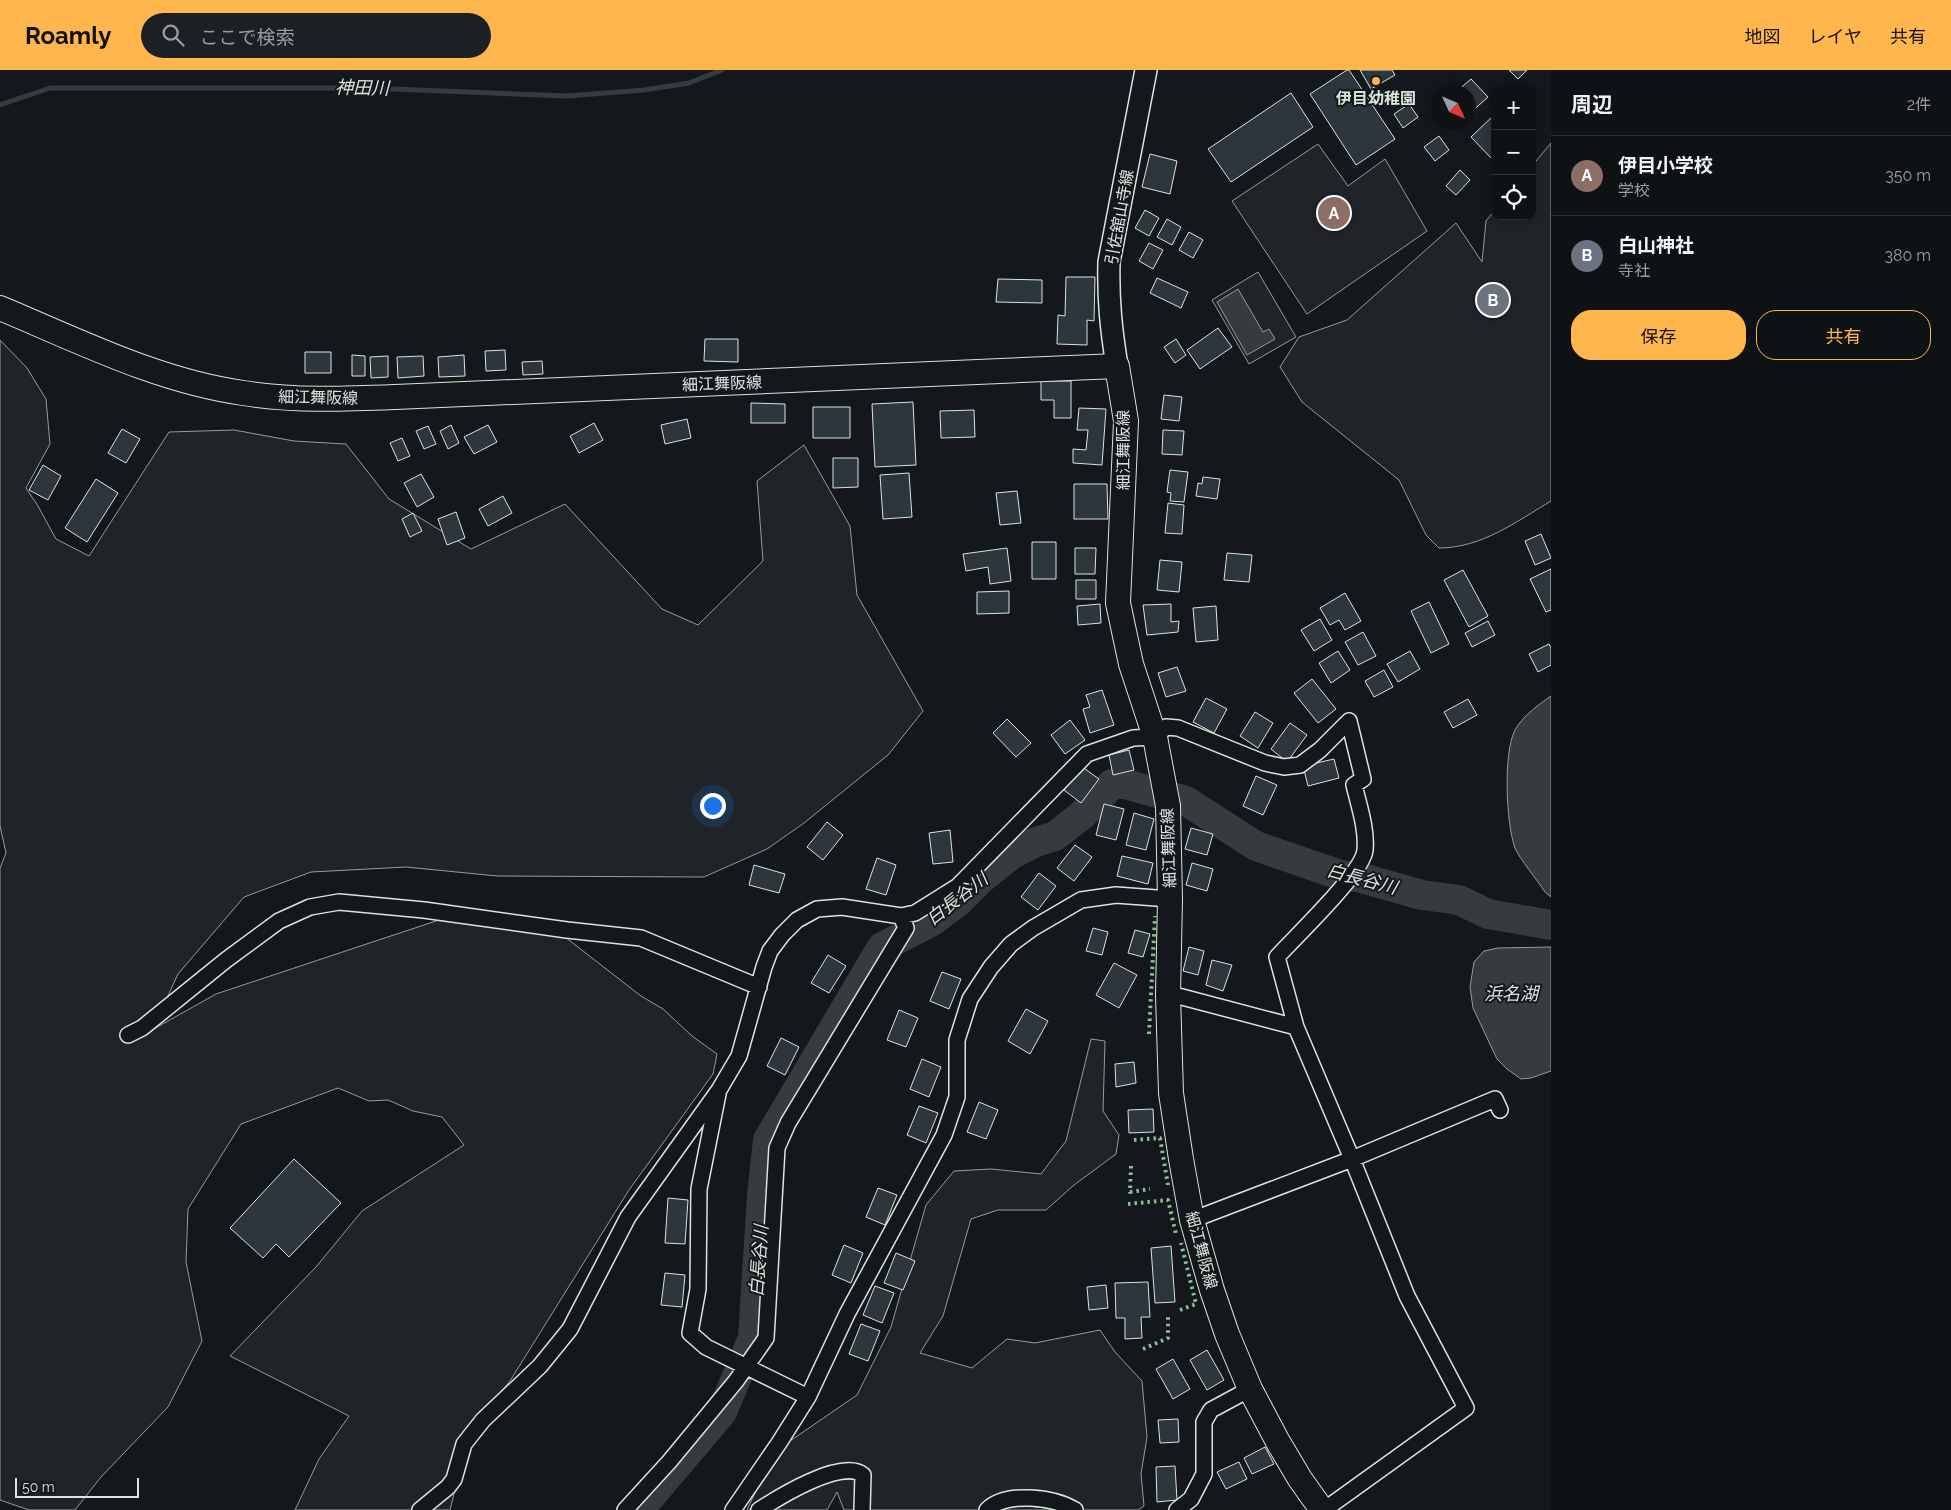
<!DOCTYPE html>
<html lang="ja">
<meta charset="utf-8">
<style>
body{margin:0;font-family:Raleway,"Noto Sans JP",sans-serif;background:#1d2022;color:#f1f3f6}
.controls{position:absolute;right:15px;top:15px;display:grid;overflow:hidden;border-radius:10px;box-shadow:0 2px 8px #0003}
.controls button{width:45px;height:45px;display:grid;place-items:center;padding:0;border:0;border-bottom:1px solid #2f3234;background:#0f1215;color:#f1f3f6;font:25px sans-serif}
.compass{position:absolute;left:1431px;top:15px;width:45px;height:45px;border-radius:50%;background:#0f1215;box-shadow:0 2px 8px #0003;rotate:134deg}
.scale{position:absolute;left:15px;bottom:12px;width:124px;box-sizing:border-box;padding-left:5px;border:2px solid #d8e6dc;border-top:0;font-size:14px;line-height:18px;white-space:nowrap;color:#d8e6dc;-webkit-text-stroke:4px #14181c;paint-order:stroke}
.you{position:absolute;left:712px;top:735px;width:18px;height:18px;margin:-12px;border:4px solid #fff;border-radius:50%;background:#1a73e8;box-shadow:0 0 0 8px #1a73e833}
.badge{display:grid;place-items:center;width:32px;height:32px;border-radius:50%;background:#ffb74d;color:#fff;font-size:16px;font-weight:700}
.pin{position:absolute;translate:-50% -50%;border:2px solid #fff;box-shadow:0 1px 5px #0006}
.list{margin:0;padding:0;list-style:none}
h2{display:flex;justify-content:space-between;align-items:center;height:65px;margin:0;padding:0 20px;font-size:21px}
h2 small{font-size:16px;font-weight:400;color:#9b9ea0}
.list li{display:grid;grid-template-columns:32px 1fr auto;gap:15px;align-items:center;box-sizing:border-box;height:80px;padding:0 20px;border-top:1px solid #2f3234}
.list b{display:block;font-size:19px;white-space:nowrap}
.list p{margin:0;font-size:16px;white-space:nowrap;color:#9b9ea0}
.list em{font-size:16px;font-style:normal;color:#9b9ea0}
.actions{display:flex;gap:10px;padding:15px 20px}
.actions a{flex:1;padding:11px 0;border:1px solid #ffb74d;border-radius:20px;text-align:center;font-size:18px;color:#ffb74d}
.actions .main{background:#ffb74d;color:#111}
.icon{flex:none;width:28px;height:28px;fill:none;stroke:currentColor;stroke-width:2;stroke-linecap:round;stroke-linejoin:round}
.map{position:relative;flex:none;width:1551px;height:1440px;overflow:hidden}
header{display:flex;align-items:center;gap:30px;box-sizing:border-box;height:70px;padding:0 25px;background:#ffb74d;color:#111}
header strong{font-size:24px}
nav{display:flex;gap:28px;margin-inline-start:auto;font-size:18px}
.search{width:350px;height:45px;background:#1d2022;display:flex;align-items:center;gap:12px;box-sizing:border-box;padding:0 18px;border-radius:28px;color:#9b9ea0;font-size:19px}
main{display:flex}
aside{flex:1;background:#0f1215}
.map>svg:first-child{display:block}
.green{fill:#202428;stroke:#939e99}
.water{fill:#363b3e;stroke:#939e99}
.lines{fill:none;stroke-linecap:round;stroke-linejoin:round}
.stream{stroke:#363b3e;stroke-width:5}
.river{stroke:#363b3e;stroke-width:30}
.building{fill:#2c363c;stroke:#d8e6dc}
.street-casing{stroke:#d8e6dc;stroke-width:18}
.secondary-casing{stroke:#d8e6dc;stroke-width:24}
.primary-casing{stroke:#d8e6dc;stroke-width:26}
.street{stroke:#14181c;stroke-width:15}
.secondary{stroke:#14181c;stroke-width:21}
.primary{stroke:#14181c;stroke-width:24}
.hedge{stroke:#8ac095;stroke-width:4;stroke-dasharray:2.5 4;stroke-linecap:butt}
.poi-dot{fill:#ffb74d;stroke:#14181c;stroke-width:2}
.labels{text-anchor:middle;stroke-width:4;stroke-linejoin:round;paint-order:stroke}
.poi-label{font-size:16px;font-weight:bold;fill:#d8e6dc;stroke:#14181c}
.street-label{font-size:16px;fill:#d8e6dc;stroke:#14181c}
.water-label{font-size:18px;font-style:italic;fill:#d8e6dc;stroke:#14181c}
</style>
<header>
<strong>Roamly</strong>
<div class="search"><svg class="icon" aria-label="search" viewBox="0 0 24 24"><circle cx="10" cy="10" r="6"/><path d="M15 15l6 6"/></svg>ここで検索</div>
<nav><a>地図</a><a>レイヤ</a><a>共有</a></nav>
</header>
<main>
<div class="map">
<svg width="1551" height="1440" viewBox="0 0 1551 1440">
<rect width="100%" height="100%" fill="#14181c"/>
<!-- green -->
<path class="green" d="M 1551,73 L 1551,431 C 1516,452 1481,478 1439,478 L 1426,465 L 1399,410 L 1302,332 L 1280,297 L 1299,267 L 1347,250 L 1456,153 L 1482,192 L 1486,151 L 1495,140 L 1495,146 L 1532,146 L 1532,96 Z
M 1318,74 L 1348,116 L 1385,89 L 1427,161 L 1307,244 L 1232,131 Z
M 1258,202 L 1296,267 L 1249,294 L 1212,230 Z
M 0,270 L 27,298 L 46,329 L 50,374 L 26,418 L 38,436 L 56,469 L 89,486 L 169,362 L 234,360 L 294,371 L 346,374 L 389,429 L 471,479 L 565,434 L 662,539 L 698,555 L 763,491 L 757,411 L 804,375 L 850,456 L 857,525 L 923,641 L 888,685 L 804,753 L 767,779 L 704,807 L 497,806 L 406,797 L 311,802 L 244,827 L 178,904 L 152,960 L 216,924 L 448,847 L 556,860 L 641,926 L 663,939 L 692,966 L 717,984 L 713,1004 L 629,1120 L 510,1311 L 487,1338 L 472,1350 L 450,1440 L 295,1440 L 319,1389 L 349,1346 L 230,1286 L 316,1197 L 362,1141 L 464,1075 L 442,1047 L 413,1041 L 388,1030 L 369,1031 L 338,1018 L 241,1054 L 188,1139 L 186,1192 L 202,1271 L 168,1337 L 101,1407 L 75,1440 L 29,1440 L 0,1430 L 0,798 L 6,783 L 0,756 Z
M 1091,969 L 1105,971 L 1103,1041 L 1119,1065 L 1116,1084 L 1074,1115 L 1046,1140 L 998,1140 L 971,1149 L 943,1246 L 920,1283 L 972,1298 L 1007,1269 L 1035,1273 L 1100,1260 L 1115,1282 L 1142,1311 L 1147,1367 L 1141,1404 L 1144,1436 L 1138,1440 L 844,1440 L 837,1422 L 827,1440 L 747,1440 L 774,1382 L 857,1325 L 891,1257 L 926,1135 L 954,1101 L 991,1099 L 1041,1104 L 1066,1071 Z"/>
<!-- water -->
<path class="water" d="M 1238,219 L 1263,262 L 1269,259 L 1275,269 L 1247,285 L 1217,232 Z
M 1551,626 L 1551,827 L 1545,822 C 1538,811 1519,788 1515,778 C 1506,753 1503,683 1515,660 C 1523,646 1538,635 1551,626 Z
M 1551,877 L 1551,1001 L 1531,1008 L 1521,1009 L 1507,999 L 1497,989 L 1473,938 L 1470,917 L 1474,892 L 1484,881 L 1498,878 Z"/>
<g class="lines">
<!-- stream -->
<path class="stream" d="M 0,35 L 50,18 L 368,18 L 567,26 L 644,20 L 689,13 L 722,0"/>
<!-- river -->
<path class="river" d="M 639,1440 L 722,1342 L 753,1268 L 762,1125 L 768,1070 L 882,877 L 931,852 L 959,831 L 982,808 L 1012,784 L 1036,772 L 1055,766 L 1082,745 L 1112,714 L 1125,714 L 1186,731 L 1256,776 L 1340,805 L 1358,807 L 1422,825 L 1459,830 L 1488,844 L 1551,855"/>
</g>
<!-- building -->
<path class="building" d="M 1347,0 L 1349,0 L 1395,69 L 1356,95 L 1310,24 Z
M 1360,0 L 1392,0 L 1395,5 L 1371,19 Z
M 1509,0 L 1527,0 L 1518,9 Z
M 1471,9 L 1488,27 L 1468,45 L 1468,22 L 1456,22 Z
M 1291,23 L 1313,57 L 1231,112 L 1208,79 Z
M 1409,34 L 1418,47 L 1403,58 L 1394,44 Z
M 1494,45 L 1495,84 L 1491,88 L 1471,67 Z
M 1439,66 L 1449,80 L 1435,91 L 1424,77 Z
M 1150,84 L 1177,91 L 1170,124 L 1142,117 Z
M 1460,100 L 1470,110 L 1456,125 L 1446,116 Z
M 1145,140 L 1159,148 L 1149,166 L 1135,158 Z
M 1167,149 L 1181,157 L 1172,175 L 1157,167 Z
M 1189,162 L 1203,170 L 1193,188 L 1179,180 Z
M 1149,173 L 1163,180 L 1153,199 L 1139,191 Z
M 1066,207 L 1095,207 L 1094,251 L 1087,250 L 1087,275 L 1057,274 L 1058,245 L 1065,246 Z
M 1157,208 L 1188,222 L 1181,238 L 1150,223 Z
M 998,209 L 1042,210 L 1042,233 L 996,232 Z
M 1218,258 L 1232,277 L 1200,299 L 1187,280 Z
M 705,269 L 738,269 L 738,292 L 704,291 Z
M 1176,269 L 1186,285 L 1175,293 L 1164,277 Z
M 505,280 L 506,300 L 486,301 L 485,281 Z
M 305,282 L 331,282 L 331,303 L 305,303 Z
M 352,285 L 365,286 L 365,306 L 352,306 Z
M 464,285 L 465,306 L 439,307 L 438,287 Z
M 388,286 L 388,307 L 371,308 L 370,287 Z
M 423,286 L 424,306 L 398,308 L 397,287 Z
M 542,291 L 543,304 L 523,305 L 522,292 Z
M 1041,311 L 1071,311 L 1071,348 L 1054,348 L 1054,330 L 1041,330 Z
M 1164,325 L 1182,327 L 1179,351 L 1161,349 Z
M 913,332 L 916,395 L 875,397 L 872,334 Z
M 751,333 L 785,334 L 785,353 L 751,353 Z
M 813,337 L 850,337 L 850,368 L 813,368 Z
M 1079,338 L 1106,339 L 1102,395 L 1073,393 L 1073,379 L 1086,380 L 1088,360 L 1077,360 Z
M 974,340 L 975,367 L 941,368 L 940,341 Z
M 687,349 L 691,368 L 665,374 L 661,355 Z
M 594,353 L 603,370 L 579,383 L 570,366 Z
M 451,355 L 459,373 L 448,379 L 440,361 Z
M 488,355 L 497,372 L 474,384 L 464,367 Z
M 428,356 L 436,374 L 424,379 L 416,361 Z
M 122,359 L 140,369 L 126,393 L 108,383 Z
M 1163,360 L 1184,361 L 1182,385 L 1162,384 Z
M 402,368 L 410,386 L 398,391 L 390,373 Z
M 833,388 L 858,388 L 858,417 L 833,418 Z
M 43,395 L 61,406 L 48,430 L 29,420 Z
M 1170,400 L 1188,402 L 1184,432 L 1170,431 L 1171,423 L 1167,422 Z
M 909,403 L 912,447 L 883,449 L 880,405 Z
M 421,404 L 434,427 L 417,437 L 404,413 Z
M 1203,407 L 1220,409 L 1217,429 L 1196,426 L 1198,413 L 1202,414 Z
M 96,409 L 118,423 L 87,472 L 65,458 Z
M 1074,414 L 1107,414 L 1108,449 L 1074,449 Z
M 1017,421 L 1021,453 L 1000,455 L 996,423 Z
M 503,426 L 512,443 L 488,456 L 479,439 Z
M 1168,433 L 1184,435 L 1182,464 L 1165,463 Z
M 456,442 L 465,468 L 447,475 L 438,449 Z
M 413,443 L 422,461 L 410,467 L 402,449 Z
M 1541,464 L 1551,488 L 1535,495 L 1525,471 Z
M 1032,472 L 1056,472 L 1056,509 L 1032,509 Z
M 1007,478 L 1011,511 L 990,514 L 988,497 L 966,501 L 963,484 Z
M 1075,478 L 1096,478 L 1095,504 L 1075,504 Z
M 1227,483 L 1252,485 L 1249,512 L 1224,510 Z
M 1160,490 L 1182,492 L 1179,522 L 1157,520 Z
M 1551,499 L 1551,540 L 1546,542 L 1530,509 Z
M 1463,500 L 1488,546 L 1469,557 L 1444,510 Z
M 1076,510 L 1096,510 L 1096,529 L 1076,529 Z
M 1009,521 L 1009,543 L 977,544 L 977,522 Z
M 1345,523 L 1361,551 L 1345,560 L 1339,550 L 1330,555 L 1320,538 Z
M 1429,532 L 1449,574 L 1431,583 L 1411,541 Z
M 1100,534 L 1101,553 L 1078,555 L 1077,536 Z
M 1171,534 L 1171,552 L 1179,551 L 1178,562 L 1147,565 L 1143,535 Z
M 1216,536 L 1218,570 L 1196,572 L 1193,538 Z
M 1320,549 L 1332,570 L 1314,581 L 1301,560 Z
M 1488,551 L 1495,565 L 1472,577 L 1465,563 Z
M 1363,562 L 1376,586 L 1358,595 L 1345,572 Z
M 1549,574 L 1551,578 L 1551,595 L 1538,602 L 1529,584 Z
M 1338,581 L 1350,600 L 1331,613 L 1319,593 Z
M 1410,581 L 1420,599 L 1398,612 L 1387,594 Z
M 1177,597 L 1186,621 L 1166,627 L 1158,603 Z
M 1384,600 L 1393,617 L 1374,627 L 1365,611 Z
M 1312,609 L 1336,639 L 1318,653 L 1294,623 Z
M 1102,620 L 1114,655 L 1090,663 L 1083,639 L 1090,637 L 1086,625 Z
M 1206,628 L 1227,639 L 1214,663 L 1193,652 Z
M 1468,629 L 1477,645 L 1453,658 L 1444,642 Z
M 1255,642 L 1273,653 L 1258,678 L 1240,666 Z
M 1007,649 L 1031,673 L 1016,687 L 993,663 Z
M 1070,650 L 1085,670 L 1065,684 L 1051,665 Z
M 1290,653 L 1307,665 L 1287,692 L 1271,679 Z
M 1129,680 L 1134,700 L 1113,705 L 1109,685 Z
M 1334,689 L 1339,708 L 1308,716 L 1303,696 Z
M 1081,696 L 1099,709 L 1081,733 L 1064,720 Z
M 1256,706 L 1277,715 L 1263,745 L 1243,736 Z
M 1104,734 L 1124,739 L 1116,770 L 1096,765 Z
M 1134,743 L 1154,749 L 1146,780 L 1126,775 Z
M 827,752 L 843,765 L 823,790 L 807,777 Z
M 1191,758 L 1213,764 L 1207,785 L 1185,779 Z
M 950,760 L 953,792 L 933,794 L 929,763 Z
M 1075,775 L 1092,787 L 1074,811 L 1057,798 Z
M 1122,786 L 1153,793 L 1148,814 L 1117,806 Z
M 877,788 L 896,795 L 886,825 L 866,819 Z
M 1192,793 L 1213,799 L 1207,821 L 1186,815 Z
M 754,795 L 785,804 L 779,823 L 749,815 Z
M 1039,803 L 1056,816 L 1038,840 L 1021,827 Z
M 1093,858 L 1108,862 L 1102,885 L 1086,881 Z
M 1135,860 L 1150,864 L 1143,887 L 1128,883 Z
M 1189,877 L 1204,881 L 1198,905 L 1183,901 Z
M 828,885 L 846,896 L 829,923 L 811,913 Z
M 1212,890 L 1232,895 L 1223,921 L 1206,915 Z
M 1114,893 L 1137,905 L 1119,938 L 1096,925 Z
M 942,902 L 961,909 L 949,939 L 930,931 Z
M 1026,939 L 1048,951 L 1030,984 L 1008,971 Z
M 899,940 L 918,948 L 906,977 L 887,970 Z
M 781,968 L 799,977 L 785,1005 L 767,996 Z
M 922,989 L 941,997 L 929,1027 L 910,1019 Z
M 1134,992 L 1136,1013 L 1116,1017 L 1115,994 Z
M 979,1032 L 998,1040 L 986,1069 L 967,1062 Z
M 919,1036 L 938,1043 L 926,1073 L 907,1065 Z
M 1153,1039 L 1154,1062 L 1129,1063 L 1128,1040 Z
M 294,1089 L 341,1133 L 289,1187 L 276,1174 L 263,1188 L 230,1158 Z
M 878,1118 L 897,1125 L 885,1155 L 866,1147 Z
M 668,1128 L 688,1130 L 685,1174 L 665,1173 Z
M 844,1175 L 863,1183 L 851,1213 L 832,1205 Z
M 1171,1176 L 1175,1232 L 1155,1233 L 1151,1178 Z
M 896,1183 L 915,1191 L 903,1220 L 884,1213 Z
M 665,1203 L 685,1205 L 682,1237 L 661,1235 Z
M 1148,1212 L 1150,1247 L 1141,1247 L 1142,1268 L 1125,1269 L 1125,1248 L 1116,1248 L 1115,1213 Z
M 1106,1215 L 1108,1238 L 1089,1240 L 1087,1217 Z
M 875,1216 L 894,1223 L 882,1253 L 863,1245 Z
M 861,1254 L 880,1261 L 868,1291 L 849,1284 Z
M 1207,1280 L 1224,1310 L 1207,1320 L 1190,1290 Z
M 1173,1289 L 1190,1319 L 1173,1329 L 1156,1299 Z
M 1178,1349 L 1179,1372 L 1160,1373 L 1158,1350 Z
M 1265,1377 L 1274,1394 L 1252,1404 L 1244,1388 Z
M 1239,1392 L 1247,1409 L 1226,1419 L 1217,1402 Z
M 1175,1396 L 1177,1430 L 1157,1432 L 1156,1397 Z"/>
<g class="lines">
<!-- street casing -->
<g class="street-casing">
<path id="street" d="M 1168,925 L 1182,927 L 1296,957
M 128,965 L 142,958 L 226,890 L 279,851 L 310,837 L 339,832 L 424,840 L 567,860 L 641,868 L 759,917
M 718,1024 L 699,1119 L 698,1219 L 690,1263 L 706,1277 L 808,1327
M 1192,1150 L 1352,1089 L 1495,1029 L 1500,1040
M 420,1440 L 448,1417 L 454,1409 L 464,1374 L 483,1350 L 540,1296 L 570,1259 L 628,1147 L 719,1020 L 739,986 L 764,897 L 770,881 L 782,865 L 797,850 L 817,839 L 842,837 L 901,846 L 915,843 L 958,816 L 1087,684 L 1133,668 L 1155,667 L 1166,657 L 1178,658 L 1265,693 L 1284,697 L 1300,695 L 1320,680 L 1349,651
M 625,1440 L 669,1392 L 736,1311 L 766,1268 L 777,1078 L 788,1053 L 906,858 L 901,846
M 733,1440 L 779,1373 L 808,1327 L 847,1244 L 944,1065 L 957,1027 L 957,970 L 970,929 L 991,897 L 1011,874 L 1033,858 L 1081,830 L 1116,825 L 1170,829
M 759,1440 C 779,1427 842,1388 863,1405 L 862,1440
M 987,1440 C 1006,1421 1054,1427 1075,1440
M 1177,1440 L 1191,1429 L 1204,1404 L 1204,1352 L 1211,1340 L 1250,1319
M 1324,1440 L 1466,1338 L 1407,1226 L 1352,1089 L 1296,957 L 1277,887 C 1295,867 1363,803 1365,780 C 1367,759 1359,736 1354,715 L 1363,709 L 1349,651"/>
</g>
<!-- secondary casing -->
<g class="secondary-casing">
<path id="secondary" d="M 1117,296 C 1111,258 1108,230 1109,192 L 1146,0"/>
</g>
<!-- primary casing -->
<g class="primary-casing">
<path id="primary" d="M 0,238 C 79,271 158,311 243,323 C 294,331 344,329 395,327 L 1117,296 L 1126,351 L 1118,533 L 1131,594 L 1155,667 L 1168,736 L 1170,829 L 1168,925 L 1171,1023 L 1181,1089 L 1192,1150 L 1212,1220 L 1227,1264 L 1250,1319 L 1278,1372 L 1300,1409 L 1322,1440"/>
</g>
<!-- street -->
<use href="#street" class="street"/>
<!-- secondary -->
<use href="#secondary" class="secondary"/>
<!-- primary -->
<use href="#primary" class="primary"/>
<!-- hedge -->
<path class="hedge" d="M 1149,964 L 1155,846
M 1134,1070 L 1160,1068 L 1168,1115
M 1131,1096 L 1130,1122 L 1150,1119
M 1128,1134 L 1168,1130 L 1176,1164
M 1180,1240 L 1196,1234 L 1181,1173
M 1143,1279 L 1168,1268 L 1168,1245"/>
</g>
<!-- markers -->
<circle class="poi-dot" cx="1376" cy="11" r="5"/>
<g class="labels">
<!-- poi labels -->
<g class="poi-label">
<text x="1376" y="34">伊目幼稚園</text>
</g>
<!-- street labels -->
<g class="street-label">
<text transform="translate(1119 147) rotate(-80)" y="6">引佐舘山寺線</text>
<text transform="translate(722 313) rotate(-2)" y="6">細江舞阪線</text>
<text transform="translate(318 327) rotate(1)" y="6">細江舞阪線</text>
<text transform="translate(1123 380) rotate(-90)" y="6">細江舞阪線</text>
<text transform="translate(1168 778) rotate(-92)" y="6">細江舞阪線</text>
<text transform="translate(1202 1180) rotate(75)" y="6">細江舞阪線</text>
</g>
<!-- water labels -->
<g class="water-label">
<text transform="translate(362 18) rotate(1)" y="6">神田川</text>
<text transform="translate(1362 809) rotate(15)" y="6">白長谷川</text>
<text transform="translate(957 829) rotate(-38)" y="6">白長谷川</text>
<text x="1511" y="930">浜名湖</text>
<text transform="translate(759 1191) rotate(-86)" y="6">白長谷川</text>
</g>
</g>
</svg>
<div class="controls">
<button>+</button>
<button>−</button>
<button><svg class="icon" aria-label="locate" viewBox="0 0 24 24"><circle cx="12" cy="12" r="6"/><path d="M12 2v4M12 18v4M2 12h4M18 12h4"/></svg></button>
</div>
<svg class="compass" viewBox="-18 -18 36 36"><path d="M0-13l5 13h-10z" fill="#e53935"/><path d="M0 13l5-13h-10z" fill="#9b9ea0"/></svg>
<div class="scale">50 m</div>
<div class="you"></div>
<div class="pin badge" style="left:1334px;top:143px;background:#8d6e63">A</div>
<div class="pin badge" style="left:1493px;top:230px;background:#6b7280">B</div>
</div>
<aside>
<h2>周辺<small>2件</small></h2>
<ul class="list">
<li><span class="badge" style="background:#8d6e63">A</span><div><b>伊目小学校</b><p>学校</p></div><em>350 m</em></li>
<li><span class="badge" style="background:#6b7280">B</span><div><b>白山神社</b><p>寺社</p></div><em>380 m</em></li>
</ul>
<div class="actions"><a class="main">保存</a><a>共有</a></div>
</aside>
</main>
